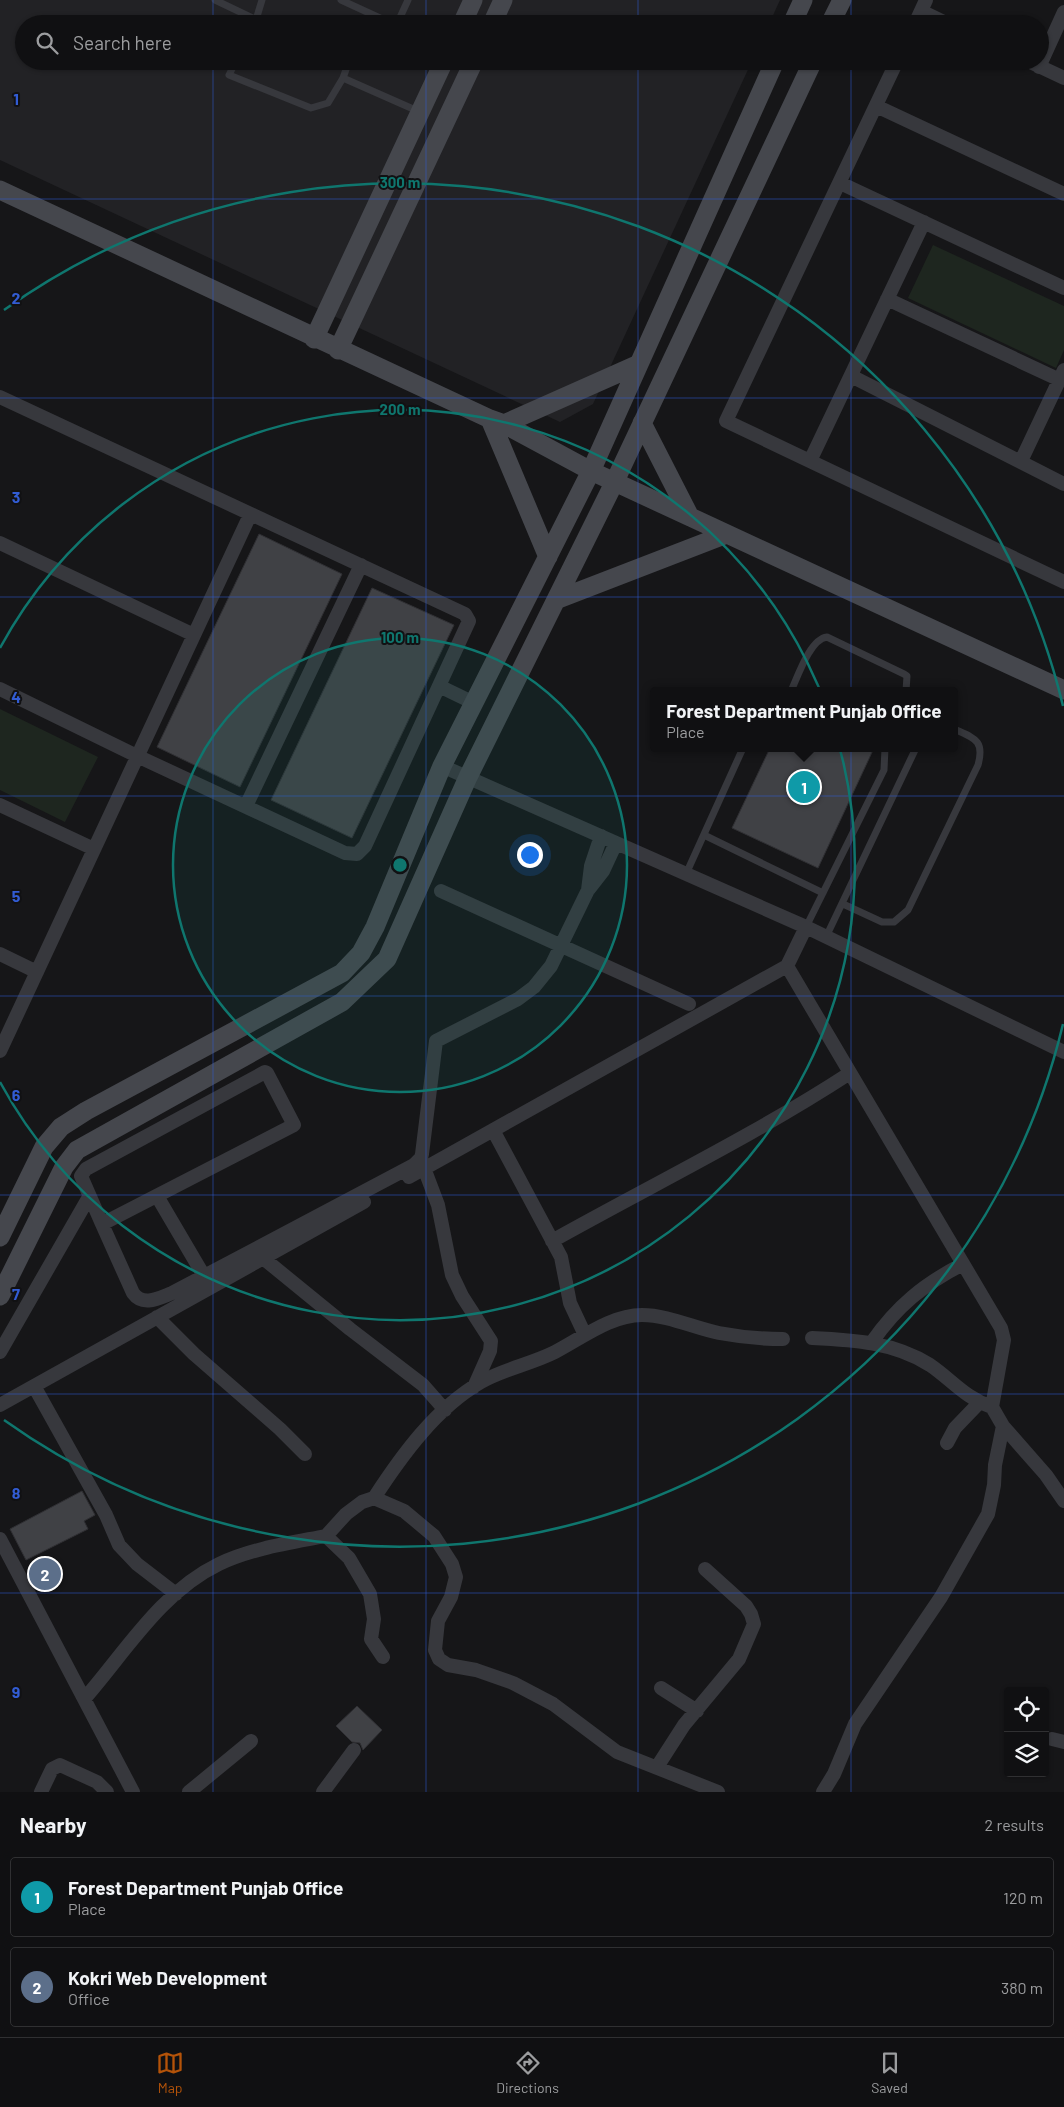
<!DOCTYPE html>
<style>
body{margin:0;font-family:Barlow,sans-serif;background:#19191b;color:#f1f3f6}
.controls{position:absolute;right:15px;bottom:15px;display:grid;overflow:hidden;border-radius:5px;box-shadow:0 1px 4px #0004}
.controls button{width:45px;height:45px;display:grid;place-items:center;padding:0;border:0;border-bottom:1px solid #303032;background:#101012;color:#f1f3f6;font:25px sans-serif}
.you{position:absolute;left:529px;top:854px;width:18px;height:18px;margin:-12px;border:4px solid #fff;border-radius:50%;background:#1a73e8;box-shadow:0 0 0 8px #1a73e833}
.badge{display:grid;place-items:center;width:32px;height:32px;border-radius:50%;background:#b45309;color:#fff;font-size:16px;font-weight:700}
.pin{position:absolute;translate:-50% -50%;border:2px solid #fff;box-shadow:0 1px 5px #0006}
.popup{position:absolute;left:650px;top:687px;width:308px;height:65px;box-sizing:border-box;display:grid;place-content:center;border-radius:5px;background:#101012;filter:drop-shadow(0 1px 4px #0005);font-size:16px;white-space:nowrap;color:#9c9d9f}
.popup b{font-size:19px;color:#f1f3f6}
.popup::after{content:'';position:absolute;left:50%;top:100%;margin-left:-10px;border:10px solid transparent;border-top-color:#101012}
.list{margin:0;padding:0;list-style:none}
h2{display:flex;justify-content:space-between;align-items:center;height:65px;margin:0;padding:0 20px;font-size:21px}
h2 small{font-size:16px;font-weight:400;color:#9c9d9f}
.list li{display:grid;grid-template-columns:32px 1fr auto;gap:15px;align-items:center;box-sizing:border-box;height:80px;margin:0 10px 10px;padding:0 10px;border:1px solid #303032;border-radius:5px}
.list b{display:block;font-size:19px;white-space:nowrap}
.list p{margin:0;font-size:16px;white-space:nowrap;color:#9c9d9f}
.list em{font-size:16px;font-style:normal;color:#9c9d9f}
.icon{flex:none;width:28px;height:28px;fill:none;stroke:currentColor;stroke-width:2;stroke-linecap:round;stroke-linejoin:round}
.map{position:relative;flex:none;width:1064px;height:1792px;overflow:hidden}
.search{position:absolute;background:#101012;box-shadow:0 1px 4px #0004;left:15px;right:15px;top:15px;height:55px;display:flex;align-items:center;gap:12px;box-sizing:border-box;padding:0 18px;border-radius:28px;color:#9c9d9f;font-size:19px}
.sheet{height:245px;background:#101012}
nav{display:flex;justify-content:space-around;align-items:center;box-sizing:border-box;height:70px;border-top:1px solid #303032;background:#101012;font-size:14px;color:#9c9d9f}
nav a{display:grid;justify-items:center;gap:2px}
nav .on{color:#b45309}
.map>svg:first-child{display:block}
.built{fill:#222225}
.green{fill:#1e261f}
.building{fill:#404145;stroke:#303034}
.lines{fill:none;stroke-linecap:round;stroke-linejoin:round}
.lane{stroke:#37383d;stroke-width:7}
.street{stroke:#37383d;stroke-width:14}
.secondary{stroke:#45474d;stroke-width:19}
.grid{fill:none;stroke:#325cd3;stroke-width:1;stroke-opacity:0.55}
.ring{fill:none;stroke:#0f766e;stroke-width:2.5}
.grid-label{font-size:16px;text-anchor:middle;font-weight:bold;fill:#325cd3;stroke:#111113;stroke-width:4;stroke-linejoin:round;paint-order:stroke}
.centre{fill:#0f766e;stroke:#111113;stroke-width:2.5}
.ring-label{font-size:15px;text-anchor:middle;font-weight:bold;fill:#0f766e;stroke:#111113;stroke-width:4;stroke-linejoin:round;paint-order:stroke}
</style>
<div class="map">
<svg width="1064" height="1792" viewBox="0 0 1064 1792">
<rect width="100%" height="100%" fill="#161618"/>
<!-- built -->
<path class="built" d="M 0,0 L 780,0 L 769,24 L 24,24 L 24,61 L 752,61 L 593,404 L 560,422 L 0,160 Z"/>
<!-- green -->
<path class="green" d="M 933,245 L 1064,306 L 1064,350 L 1056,368 L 908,298 Z
M 0,709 L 98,757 L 65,822 L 0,790 Z"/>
<!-- building -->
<path class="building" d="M 259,534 L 342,574 L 240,787 L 157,747 Z
M 372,588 L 454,625 L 352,838 L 271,800 Z
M 770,748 L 874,748 L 818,868 L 732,828 Z
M 82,1491 L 95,1515 L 84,1521 L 88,1529 L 26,1560 L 10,1529 Z
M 357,1706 L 382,1730 L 363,1750 L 360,1743 L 352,1742 L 336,1726 Z"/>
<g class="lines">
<!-- lane -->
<path class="lane" d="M 215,0 L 257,20
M 341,0 L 393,24
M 255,23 L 262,0
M 308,23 L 310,24
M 397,24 L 408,0
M 236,61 L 229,75 L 311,108 L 328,103 L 343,78 L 349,61
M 343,78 L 420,112
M 791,691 C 798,676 810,639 827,637 L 904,674 L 907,676 L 906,691
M 704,835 L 823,893
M 686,874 L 743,748
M 843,904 L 882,922 L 894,922 L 908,910 L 978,765 C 985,740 974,738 954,729
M 806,927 L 884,770 L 885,748
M 826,937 L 916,748"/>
<!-- street -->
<path class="street" d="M 921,11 L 948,24
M 915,24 L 926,0
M 897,61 L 726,421 L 1064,582
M 1028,61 L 1064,78
M 1039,67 L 1064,12
M 876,106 L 1064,194
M 840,183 L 1064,288
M 887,299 L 1060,380
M 851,376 L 1064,484
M 0,397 L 465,614 L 469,621 L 365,846 L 357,854 L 345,853 L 137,756 L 0,689
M 810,461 L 924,222
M 1021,461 L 1064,370
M 0,543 L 194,635
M 439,686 L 474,703
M 442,766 L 806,927 L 1064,1052
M 0,805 L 94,849
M 246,806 L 361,565
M 589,889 L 603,871 L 616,843
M 441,891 L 689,1004
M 0,954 L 37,972
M 787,966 L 1001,1328 L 1004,1340 L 992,1407 L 1003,1426 L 1046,1475 L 1064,1501
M 0,1051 L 250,515
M 493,1130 L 561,1257 L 570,1303 L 585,1335
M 424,1168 L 438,1205 L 452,1275 L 462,1296 L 491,1341 L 490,1351 L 474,1387
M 409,1177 L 787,966 L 806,927
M 157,1196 L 204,1276
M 102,1224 L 81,1176 L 86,1169 L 265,1072 L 267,1073 L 294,1125 L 102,1224 L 133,1293 C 143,1307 159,1298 172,1293 L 414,1165 L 421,1158 L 422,1154 L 436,1041 L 518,999 L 534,987 L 551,966 L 588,890 L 591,866 L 601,836
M 552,1241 C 652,1185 755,1135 850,1073
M 263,1258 L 350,1329 L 423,1385 L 445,1410
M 157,1317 L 194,1354 L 280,1429 L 305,1454
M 812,1338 C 853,1340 894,1342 930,1365 C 952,1380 965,1398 992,1407
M 872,1342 C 897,1306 924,1284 963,1264
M 0,1352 L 89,1197
M 34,1386 L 106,1515 L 119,1545 L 137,1564 L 176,1594
M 0,1405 L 364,1202
M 947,1443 L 955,1428 L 979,1403
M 374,1498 C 402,1455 436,1408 481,1382 C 504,1369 531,1364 555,1352 C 582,1338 611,1315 642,1315 C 668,1315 694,1328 719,1333 C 740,1337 762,1339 783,1339
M 0,1539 L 133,1792
M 383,1657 L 371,1639 L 374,1619 L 370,1594 L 349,1558 L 326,1536 L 346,1514 L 362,1502 L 374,1498 L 404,1511 L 434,1536 L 452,1564 L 456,1577 L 451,1597 L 438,1621 L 435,1650 L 439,1659 L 448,1665 L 476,1670 L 513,1683 L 553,1704 L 617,1752 L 718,1792
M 661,1688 L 697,1711
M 85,1698 C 126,1651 161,1592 219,1564 C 253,1548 290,1543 326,1536
M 1052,1739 L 1064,1742
M 657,1767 L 684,1725 L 739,1659 L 754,1624 L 751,1614 L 746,1606 L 705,1569
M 41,1792 L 52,1769 L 60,1765 L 97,1782 L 107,1792
M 189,1792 L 251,1741
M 323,1792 L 354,1750
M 823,1792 L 834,1774 L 855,1724 L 941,1597 L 988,1514 L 994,1485 L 995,1465 L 1003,1426"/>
<!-- secondary -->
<path class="secondary" d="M 462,24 L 473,0
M 492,24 L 503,0
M 792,24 L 803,0
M 830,24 L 842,0
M 0,190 L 490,419 L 504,424 L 591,471 L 1064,690
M 314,339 L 444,61
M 338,350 L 474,61
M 490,419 L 548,557
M 642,423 L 690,517
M 504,424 L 639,364
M 556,600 L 727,534
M 0,1237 L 44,1147 L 61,1127 L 86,1111 L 342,973 L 361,953 L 375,927 L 442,766 L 591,471 L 775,61
M 0,1296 L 64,1167 L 77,1150 L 342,1002 L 387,959 L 468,777 L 615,481 L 813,61"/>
</g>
<!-- grid -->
<path class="grid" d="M 213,0 L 213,24M 426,0 L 426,24M 638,0 L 638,24M 851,0 L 851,24M 213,61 L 213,1792M 426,61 L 426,1792M 638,61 L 638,1792M 851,61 L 851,1792M 0,199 L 1064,199M 0,398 L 1064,398M 0,597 L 1064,597M 0,796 L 1064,796M 0,996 L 1064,996M 0,1195 L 1064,1195M 0,1394 L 1064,1394M 0,1593 L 1064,1593"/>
<!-- distance rings -->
<circle cx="400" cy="865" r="227" fill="#0f766e" fill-opacity=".12"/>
<g class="ring">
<circle cx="400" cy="865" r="227"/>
<path d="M0 648A455 455 0 1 1 0 1082"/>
<path d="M1063 1024A682 682 0 0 1 4 1420M4 310A682 682 0 0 1 1063 706"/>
</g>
<g class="grid-label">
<text x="16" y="105">1</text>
<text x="16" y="304">2</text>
<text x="16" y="503">3</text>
<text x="16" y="703">4</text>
<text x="16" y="902">5</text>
<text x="16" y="1101">6</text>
<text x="16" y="1300">7</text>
<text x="16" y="1499">8</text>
<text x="16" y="1698">9</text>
</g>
<circle cx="400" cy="865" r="8" class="centre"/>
<g class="ring-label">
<text x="400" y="188">300 m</text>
<text x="400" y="415">200 m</text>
<text x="400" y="643">100 m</text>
</g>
</svg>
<div class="controls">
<button><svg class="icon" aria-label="locate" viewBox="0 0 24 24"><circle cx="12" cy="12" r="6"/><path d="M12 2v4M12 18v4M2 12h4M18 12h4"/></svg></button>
<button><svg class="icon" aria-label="layers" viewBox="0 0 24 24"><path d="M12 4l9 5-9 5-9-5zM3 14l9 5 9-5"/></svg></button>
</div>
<div class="you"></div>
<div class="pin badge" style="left:804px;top:787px;background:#0f9aa8">1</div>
<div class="popup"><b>Forest Department Punjab Office</b>Place</div>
<div class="pin badge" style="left:45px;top:1574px;background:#5c6f8a">2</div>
<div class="search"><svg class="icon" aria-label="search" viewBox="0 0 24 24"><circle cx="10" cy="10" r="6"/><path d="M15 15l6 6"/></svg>Search here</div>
</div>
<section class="sheet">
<h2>Nearby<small>2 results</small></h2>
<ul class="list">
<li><span class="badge" style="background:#0f9aa8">1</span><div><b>Forest Department Punjab Office</b><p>Place</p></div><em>120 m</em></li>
<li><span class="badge" style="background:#5c6f8a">2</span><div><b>Kokri Web Development</b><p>Office</p></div><em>380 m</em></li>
</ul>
</section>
<nav>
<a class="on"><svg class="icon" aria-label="map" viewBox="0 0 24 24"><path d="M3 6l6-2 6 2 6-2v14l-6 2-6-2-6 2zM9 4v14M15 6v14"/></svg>Map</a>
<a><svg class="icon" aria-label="directions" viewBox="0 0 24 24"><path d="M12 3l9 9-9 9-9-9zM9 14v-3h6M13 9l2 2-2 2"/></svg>Directions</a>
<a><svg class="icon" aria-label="saved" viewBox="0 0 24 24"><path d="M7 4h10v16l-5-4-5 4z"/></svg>Saved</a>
</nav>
